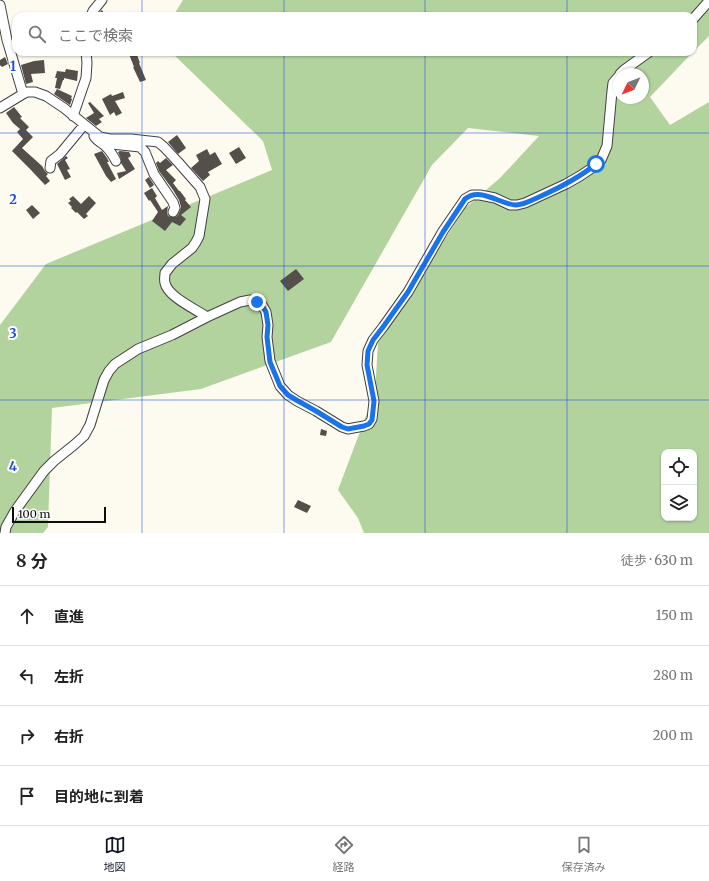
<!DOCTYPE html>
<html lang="ja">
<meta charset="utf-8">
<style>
body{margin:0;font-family:Merriweather,"Noto Sans JP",serif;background:#f6f6f6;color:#222}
.controls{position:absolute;right:12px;bottom:12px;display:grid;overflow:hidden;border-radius:8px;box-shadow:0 1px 3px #0004}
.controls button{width:36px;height:36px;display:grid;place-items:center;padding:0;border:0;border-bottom:1px solid #e0e0e0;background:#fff;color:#222;font:20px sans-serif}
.compass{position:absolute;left:613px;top:68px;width:36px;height:36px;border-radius:50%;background:#fff;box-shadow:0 1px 3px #0004;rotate:227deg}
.scale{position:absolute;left:12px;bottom:10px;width:94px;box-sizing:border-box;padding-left:4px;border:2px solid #0d0d0d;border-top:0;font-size:11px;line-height:14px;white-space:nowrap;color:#0d0d0d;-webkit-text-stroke:3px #fff;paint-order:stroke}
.stop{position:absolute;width:12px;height:12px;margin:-9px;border:3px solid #1a73e8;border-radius:50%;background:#fff}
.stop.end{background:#1a73e8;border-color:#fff;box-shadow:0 1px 4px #0008}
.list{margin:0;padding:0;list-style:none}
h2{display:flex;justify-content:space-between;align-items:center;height:52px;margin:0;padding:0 16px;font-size:17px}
h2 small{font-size:13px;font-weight:400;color:#767676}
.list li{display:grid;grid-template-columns:26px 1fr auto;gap:12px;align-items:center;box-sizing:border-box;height:60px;padding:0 16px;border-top:1px solid #e0e0e0}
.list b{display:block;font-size:15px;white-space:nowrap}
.list em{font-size:13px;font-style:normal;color:#767676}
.icon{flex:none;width:22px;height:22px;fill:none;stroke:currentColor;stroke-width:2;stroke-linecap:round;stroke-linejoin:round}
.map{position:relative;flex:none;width:709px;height:533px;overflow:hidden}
.search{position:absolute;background:#fff;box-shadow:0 1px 3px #0004;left:12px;right:12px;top:12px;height:44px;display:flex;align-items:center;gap:10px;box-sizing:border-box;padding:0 14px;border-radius:12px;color:#767676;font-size:15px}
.sheet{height:292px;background:#fff}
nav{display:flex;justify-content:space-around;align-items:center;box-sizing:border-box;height:56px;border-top:1px solid #e0e0e0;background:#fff;font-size:11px;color:#767676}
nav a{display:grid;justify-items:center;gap:2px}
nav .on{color:#111827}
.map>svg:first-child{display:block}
.forest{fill:#b2d39e;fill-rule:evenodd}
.building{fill:#544f4b}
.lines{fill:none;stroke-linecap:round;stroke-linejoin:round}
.minor-casing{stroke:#404040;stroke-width:11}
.minor{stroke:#fff;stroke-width:9}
.route{stroke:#1a73e8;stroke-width:5}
.grid{fill:none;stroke:#1d4ed8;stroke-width:1;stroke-opacity:0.55}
.grid-label{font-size:13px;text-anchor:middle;font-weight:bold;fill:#1d4ed8;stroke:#fff;stroke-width:4;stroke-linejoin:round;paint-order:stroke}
</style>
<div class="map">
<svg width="709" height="533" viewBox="0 0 709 533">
<rect width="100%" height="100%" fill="#fdfbef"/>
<!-- forest -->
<path class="forest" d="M 183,0 L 709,0 L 709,36 L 693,52 L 693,16 L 173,16 Z
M 171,52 L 693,52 L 650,97 L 670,125 L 709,102 L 709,533 L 364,533 L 358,518 L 338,490 L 375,392 L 378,343 L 465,208 L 500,178 L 539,136 L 468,128 L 432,165 L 331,342 L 201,389 L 52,408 L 48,527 L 43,533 L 0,533 L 0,325 L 46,264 L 272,170 L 263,141 ZM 619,74 L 643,74 L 643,98 L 619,98 ZM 664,452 L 694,452 L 694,518 L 664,518 Z"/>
<!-- building -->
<path class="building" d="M 102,10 L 106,16 L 97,16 L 98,14 Z
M 134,52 L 136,52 L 140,63 L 139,63 L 146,80 L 140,82 L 133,67 L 134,67 L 129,54 Z
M 5,57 L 8,64 L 2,67 L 0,65 L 0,60 Z
M 44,60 L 45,73 L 31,74 L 33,82 L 26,84 L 21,65 L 34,61 Z
M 66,69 L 78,71 L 77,81 L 64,78 L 64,80 L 63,80 L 60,89 L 55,88 L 57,78 L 55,78 L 57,71 L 65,72 Z
M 57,89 L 72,96 L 71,98 L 72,99 L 70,105 L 54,94 Z
M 123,92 L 125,98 L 115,101 L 122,113 L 116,116 L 114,112 L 110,115 L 102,99 L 111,94 L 112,96 Z
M 90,102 L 104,116 L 99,119 L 102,122 L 96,126 L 86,118 L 94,113 L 88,103 Z
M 14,107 L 22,117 L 20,118 L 29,127 L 26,130 L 33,137 L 22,148 L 42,166 L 45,171 L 48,174 L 46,176 L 50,181 L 45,185 L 31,170 L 12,151 L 23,139 L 17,132 L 20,129 L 13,123 L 6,113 Z
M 177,135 L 186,148 L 178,154 L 168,142 Z
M 239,147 L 246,158 L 236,164 L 229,153 Z
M 207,149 L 210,155 L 215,152 L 222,164 L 208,172 L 210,175 L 203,181 L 191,168 L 199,161 L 196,155 Z
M 102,151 L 107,158 L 109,162 L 107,162 L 116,179 L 111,182 L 106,176 L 94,154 Z
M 120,151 L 129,152 L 131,156 L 128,158 L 135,169 L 119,179 L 117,173 L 126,171 L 121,163 L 121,159 L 118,152 Z
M 66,156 L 68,158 L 65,160 L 70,169 L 67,170 L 71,177 L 65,180 L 57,164 Z
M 166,158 L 173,165 L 166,170 L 176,180 L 173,183 L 179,191 L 180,191 L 186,199 L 185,200 L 191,207 L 181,215 L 186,219 L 180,226 L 172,222 L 165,231 L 152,221 L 158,212 L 150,200 L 149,201 L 144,193 L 152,188 L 157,196 L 155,198 L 162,210 L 168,206 L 167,213 L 168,216 L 171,217 L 176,217 L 178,215 L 180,211 L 181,207 L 179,200 L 173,190 L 159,171 L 156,163 L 158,161 L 160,163 Z
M 149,177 L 154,185 L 150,188 L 145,180 Z
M 73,196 L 81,204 L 89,196 L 96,203 L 86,214 L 88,216 L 84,219 L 77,212 L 76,213 L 71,208 L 72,207 L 68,203 L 71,201 L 69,199 Z
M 32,205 L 40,213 L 33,219 L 26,210 Z
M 296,269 L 304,279 L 288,291 L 280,281 Z
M 321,429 L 327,431 L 326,436 L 320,435 Z
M 298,500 L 311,506 L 307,513 L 294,507 Z"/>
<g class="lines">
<!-- minor casing -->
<g class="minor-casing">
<path id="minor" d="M 0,5 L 7,40 L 23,94
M 91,16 L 93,11 L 102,0
M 693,19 L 709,1
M 620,74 L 624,70 L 649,52
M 0,108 L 23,94 L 27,92 L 35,92 L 46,96 L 64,108 L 100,137 L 110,139 L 131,139 L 158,142 L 164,147 L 178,162 L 200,187 L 205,199 L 199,236 L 196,242 L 192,248 L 172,264 L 165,273 C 165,276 164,280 165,283 C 168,297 196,309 207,317
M 73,116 L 86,78 L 87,63 L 86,52
M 94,136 C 96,140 100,142 104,145 C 109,149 113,155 116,161
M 112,144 L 121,145 L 140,147 L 145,152 L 154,174 L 173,202 L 175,208 L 173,212
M 50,168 L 51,161 L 60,154 L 84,125
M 5,533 L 6,527 L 15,511 L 44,471 L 54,461 L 74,445 L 84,436 L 90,425 L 104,380 L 109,371 L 115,364 L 138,349 L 172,335 L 207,317 L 240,302 L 250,300 L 257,302 L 262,305 L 266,312 L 268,325 L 267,337 L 270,361 L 280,386 L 288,395 L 297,401 L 316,411 L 342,427 L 348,429 L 353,428 L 364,426 L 369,424 L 372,419 L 374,401 L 367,365 L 368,351 L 373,340 L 383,327 L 408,292 L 443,231 L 465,199 L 472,195 L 480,195 L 495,198 L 510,205 L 517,205 L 525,203 L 566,184 L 580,176 L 592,168 L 601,160 L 607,146 L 612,91 L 613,83 L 619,76"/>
</g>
<!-- minor -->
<use href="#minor" class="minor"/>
</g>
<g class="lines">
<!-- route -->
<path class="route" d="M 257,302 L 262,305 L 266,312 L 268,325 L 267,337 L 270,362 L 280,386 L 288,395 L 298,401 L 316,411 L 342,427 L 348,429 L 364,426 L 369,424 L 372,420 L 374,401 L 367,365 L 368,351 L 373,340 L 383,327 L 408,292 L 443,232 L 465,199 C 480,186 501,205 516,205 C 524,205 532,200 539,197 C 559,188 579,178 596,164"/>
</g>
<!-- grid -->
<path class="grid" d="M 142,0 L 142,16M 284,0 L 284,16M 425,0 L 425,16M 567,0 L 567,16M 142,52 L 142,533M 284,52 L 284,533M 425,52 L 425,533M 567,52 L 567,533M 0,133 L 709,133M 0,266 L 709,266M 0,400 L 709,400"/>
<g class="grid-label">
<text x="13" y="71">1</text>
<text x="13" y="204">2</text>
<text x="13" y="338">3</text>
<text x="13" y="471">4</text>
</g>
</svg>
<div class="controls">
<button><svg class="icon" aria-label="locate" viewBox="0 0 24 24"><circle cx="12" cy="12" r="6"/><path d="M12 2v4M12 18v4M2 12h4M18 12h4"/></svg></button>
<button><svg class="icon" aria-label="layers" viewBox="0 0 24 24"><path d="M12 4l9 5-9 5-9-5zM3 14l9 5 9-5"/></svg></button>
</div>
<svg class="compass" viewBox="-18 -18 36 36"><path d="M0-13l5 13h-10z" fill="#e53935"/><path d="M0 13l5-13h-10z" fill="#767676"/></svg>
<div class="scale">100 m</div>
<div class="stop" style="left:596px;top:164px"></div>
<div class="stop end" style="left:257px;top:302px"></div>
<div class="search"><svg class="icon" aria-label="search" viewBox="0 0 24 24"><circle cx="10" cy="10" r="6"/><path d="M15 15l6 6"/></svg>ここで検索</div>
</div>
<section class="sheet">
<h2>8 分<small>徒歩 · 630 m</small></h2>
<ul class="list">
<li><svg class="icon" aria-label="ahead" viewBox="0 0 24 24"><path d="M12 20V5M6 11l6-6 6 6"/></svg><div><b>直進</b></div><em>150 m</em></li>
<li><svg class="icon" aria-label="left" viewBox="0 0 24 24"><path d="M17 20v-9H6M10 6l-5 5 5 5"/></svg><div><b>左折</b></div><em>280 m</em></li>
<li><svg class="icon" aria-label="right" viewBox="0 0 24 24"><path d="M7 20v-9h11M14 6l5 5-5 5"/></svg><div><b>右折</b></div><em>200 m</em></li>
<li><svg class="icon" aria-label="arrive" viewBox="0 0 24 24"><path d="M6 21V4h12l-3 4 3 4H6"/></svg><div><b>目的地に到着</b></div></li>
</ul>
</section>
<nav>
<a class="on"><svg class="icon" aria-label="map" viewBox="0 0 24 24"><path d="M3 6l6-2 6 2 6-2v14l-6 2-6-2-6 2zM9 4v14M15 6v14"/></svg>地図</a>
<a><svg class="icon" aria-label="directions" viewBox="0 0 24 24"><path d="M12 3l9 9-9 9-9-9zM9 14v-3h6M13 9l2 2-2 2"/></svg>経路</a>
<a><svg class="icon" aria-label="saved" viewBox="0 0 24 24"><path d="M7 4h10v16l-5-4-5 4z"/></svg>保存済み</a>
</nav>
